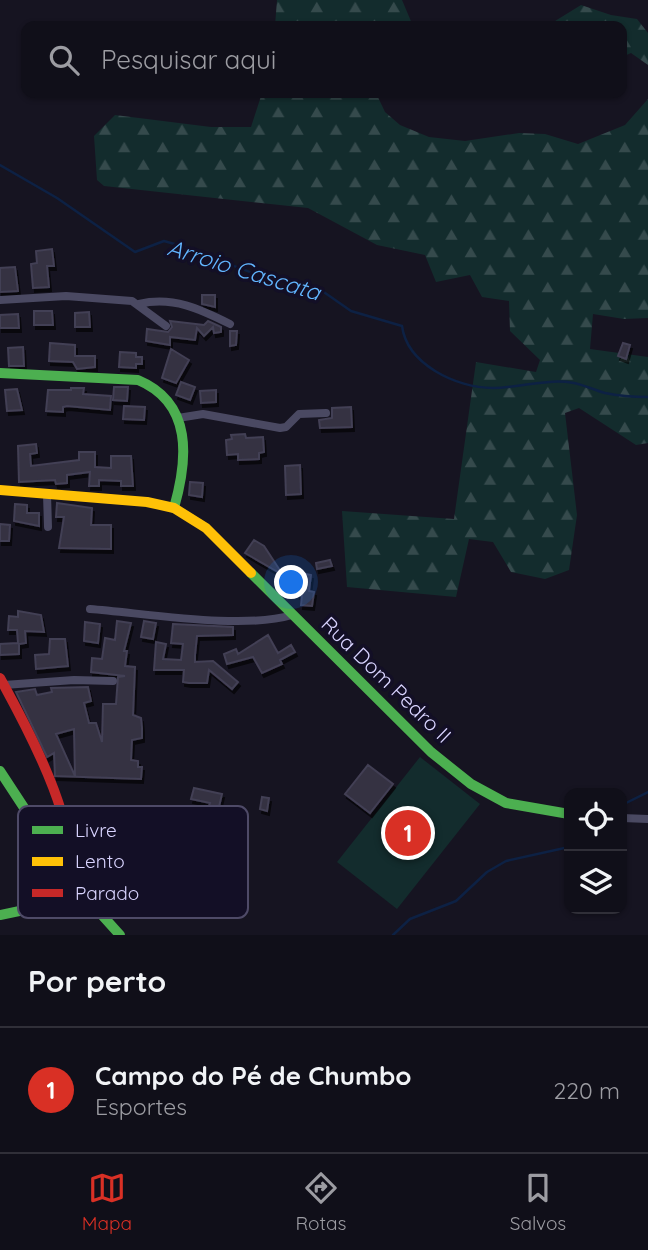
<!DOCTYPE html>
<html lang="pt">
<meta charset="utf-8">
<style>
body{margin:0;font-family:Quicksand,sans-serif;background:#191822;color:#f1f3f6}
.controls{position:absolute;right:21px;bottom:21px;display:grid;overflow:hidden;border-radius:14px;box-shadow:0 2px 5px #0004}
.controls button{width:63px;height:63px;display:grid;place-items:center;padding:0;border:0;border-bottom:2px solid #302f38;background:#100f19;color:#f1f3f6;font:35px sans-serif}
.you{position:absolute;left:292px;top:583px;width:24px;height:24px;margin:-18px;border:5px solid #fff;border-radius:50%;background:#1a73e8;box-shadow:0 0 0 10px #1a73e833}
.badge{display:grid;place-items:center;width:46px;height:46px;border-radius:50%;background:#d93025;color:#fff;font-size:23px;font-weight:700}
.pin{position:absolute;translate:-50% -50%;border:4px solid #fff;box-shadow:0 2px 7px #0006}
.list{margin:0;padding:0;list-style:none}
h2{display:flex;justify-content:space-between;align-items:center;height:91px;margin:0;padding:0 28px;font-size:30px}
h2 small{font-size:23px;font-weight:400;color:#9c9ca2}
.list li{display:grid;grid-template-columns:46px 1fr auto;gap:21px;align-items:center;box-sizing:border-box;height:126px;padding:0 28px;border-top:2px solid #302f38}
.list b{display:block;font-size:26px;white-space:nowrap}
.list p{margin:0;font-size:23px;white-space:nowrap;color:#9c9ca2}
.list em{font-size:23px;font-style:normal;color:#9c9ca2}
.icon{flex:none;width:38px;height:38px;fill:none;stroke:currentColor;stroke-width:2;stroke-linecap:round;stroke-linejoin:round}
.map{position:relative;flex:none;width:648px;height:935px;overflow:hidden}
.search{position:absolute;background:#100f19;box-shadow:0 2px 5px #0004;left:21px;right:21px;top:21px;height:77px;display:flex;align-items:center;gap:18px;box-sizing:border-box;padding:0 24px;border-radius:14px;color:#9c9ca2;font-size:26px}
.sheet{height:217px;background:#100f19}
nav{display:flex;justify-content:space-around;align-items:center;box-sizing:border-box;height:98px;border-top:2px solid #302f38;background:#100f19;font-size:19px;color:#9c9ca2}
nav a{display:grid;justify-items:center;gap:4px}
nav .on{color:#d93025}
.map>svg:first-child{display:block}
.green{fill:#132c2d}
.forest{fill:url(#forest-firs)}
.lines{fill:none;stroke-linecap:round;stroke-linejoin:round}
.stream{stroke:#0d2144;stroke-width:2.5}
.building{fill:#343243;stroke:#433f54;stroke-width:2;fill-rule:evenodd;filter:url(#shadow)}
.street{stroke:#4a4962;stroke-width:8}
.fast{stroke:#4caf50;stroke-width:10}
.slow{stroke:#ffc107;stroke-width:10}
.jam{stroke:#c62828;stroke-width:10}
.labels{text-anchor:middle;stroke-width:7;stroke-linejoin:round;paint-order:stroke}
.street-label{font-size:21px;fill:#d9d4ff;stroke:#130f26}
.water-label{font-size:23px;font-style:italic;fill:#62b6ff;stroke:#130f26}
.key{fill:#130f26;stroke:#4e4a67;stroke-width:2}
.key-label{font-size:19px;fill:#d9d4ff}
</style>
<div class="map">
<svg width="648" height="935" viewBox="0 0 648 935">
<defs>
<pattern id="forest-firs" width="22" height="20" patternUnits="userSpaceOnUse" patternTransform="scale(1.75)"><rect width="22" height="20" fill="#132c2d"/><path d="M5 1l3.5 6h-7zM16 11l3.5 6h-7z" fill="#354a4c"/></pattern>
<filter id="shadow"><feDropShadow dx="2" dy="4" stdDeviation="0" flood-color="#0009"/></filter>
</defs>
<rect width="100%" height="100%" fill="#161421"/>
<!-- green -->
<path class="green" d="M 420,757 L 480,804 L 397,909 L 337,862 Z"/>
<!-- forest -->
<path class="forest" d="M 277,0 L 402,0 L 413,26 L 275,26 Z
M 581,5 L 611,15 L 637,19 L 648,33 L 648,65 L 631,53 L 622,57 L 622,26 L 547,26 Z
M 262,93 L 376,93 L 385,112 L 400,125 L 429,137 L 465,141 L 519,133 L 545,134 L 578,144 L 625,125 L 648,99 L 648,318 L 624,319 L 593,314 L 590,349 L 648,357 L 648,443 L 636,445 L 579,408 L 565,413 L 577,515 L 569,570 L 545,579 L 511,572 L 493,542 L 469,539 L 456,597 L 347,587 L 342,511 L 454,519 L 476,362 L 536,372 L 540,360 L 510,331 L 509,301 L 482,297 L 470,275 L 436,282 L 425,255 L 377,245 L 308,208 L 104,186 L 97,180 L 94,136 L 115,115 L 211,127 L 251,127 Z"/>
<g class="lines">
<!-- stream -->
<path class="stream" d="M 0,165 L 57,198 L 135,252 L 164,241 L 178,245 L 266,278 L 293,281 L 318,288 L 351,311 L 402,326 C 407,364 456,388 493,388 C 520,388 546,378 574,383 C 584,385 594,390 605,393 C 619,396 634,397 648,397
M 622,805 L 648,792
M 393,935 L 410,919 L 456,901 L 487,872 L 506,861 L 569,847"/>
</g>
<!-- building -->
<path class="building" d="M 52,249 L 54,266 L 47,266 L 49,287 L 33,288 L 31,264 L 37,263 L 36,251 Z
M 15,267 L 18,291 L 0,292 L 0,268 Z
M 202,295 L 215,295 L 215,307 L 202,304 Z
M 34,311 L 52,311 L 53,325 L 34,325 Z
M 89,312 L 90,327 L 75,327 L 75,313 Z
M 18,314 L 19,328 L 0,328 L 0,315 Z
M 170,321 L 204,325 L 208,321 L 221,327 L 221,332 L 214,333 L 213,327 L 204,336 L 197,328 L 195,340 L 170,337 L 170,345 L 146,341 L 147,329 L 168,332 L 172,327 Z
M 230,331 L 237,331 L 236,345 L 230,346 Z
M 50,343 L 75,345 L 75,356 L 95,356 L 95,367 L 77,369 L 73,362 L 49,361 Z
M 623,343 L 630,345 L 626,359 L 618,356 Z
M 23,347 L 24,366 L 9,366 L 8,348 Z
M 171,349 L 189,360 L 176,383 L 162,378 Z
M 120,352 L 136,353 L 136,357 L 142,357 L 142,364 L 136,364 L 136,368 L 119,367 Z
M 181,382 L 195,387 L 190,400 L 176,395 Z
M 114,387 L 128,387 L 127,401 L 113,400 Z
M 71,388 L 84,388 L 83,394 L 111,396 L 110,410 L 67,406 L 63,407 L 63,412 L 46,411 L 48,390 L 71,390 Z
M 17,389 L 22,410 L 7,411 L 5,390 Z
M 216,390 L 216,402 L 201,403 L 200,391 Z
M 124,406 L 145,407 L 144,420 L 123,419 Z
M 351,407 L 352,427 L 320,428 L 319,420 L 332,418 L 332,408 Z
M 245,434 L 246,438 L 263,437 L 264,452 L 259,453 L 259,459 L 238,460 L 238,454 L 227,455 L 226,440 L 232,439 L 231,435 Z
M 36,444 L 37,453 L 30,454 L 31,466 L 79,460 L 79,452 L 95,452 L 95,467 L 111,468 L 111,456 L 131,456 L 133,486 L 121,486 L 121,481 L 99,480 L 99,486 L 89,486 L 90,472 L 67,475 L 67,483 L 56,484 L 55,480 L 19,482 L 18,446 Z
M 300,465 L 301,494 L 286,495 L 285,466 Z
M 190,482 L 203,483 L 202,497 L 189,495 Z
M 57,503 L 92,508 L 91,525 L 111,525 L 111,549 L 59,548 L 64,517 L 56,517 Z
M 15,504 L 27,505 L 27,513 L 39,513 L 39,526 L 14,521 Z
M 0,524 L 10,525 L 9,541 L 0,541 Z
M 254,540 L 264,546 L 283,575 L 245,553 Z
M 330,560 L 332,566 L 317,569 L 316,563 Z
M 301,573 L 311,575 L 309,591 L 314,592 L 312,606 L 301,605 L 302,596 L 298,595 Z
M 18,611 L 41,615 L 44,632 L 25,631 L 26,643 L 19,644 L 19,654 L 0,655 L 0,644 L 18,643 L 17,630 L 8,630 L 9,616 L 18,617 Z
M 117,621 L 131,623 L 124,651 L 127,651 L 125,666 L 135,667 L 133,715 L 141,718 L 142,728 L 142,738 L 132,740 L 131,760 L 138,761 L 138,767 L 142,767 L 141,779 L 55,776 L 54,753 L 47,757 L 16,692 L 35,689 L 37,695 L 52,692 L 51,688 L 88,687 L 91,701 L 84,703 L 89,723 L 96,723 L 102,742 L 103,704 L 116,704 L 118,677 L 125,676 L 91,672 L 92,658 L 102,659 L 105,638 L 115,640 ZM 74,729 L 75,776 L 56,734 Z
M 144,621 L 156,623 L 153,639 L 141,637 Z
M 85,622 L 100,624 L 98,643 L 84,641 Z
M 173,624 L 233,627 L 233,635 L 197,636 L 195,655 L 195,662 L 213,661 L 238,682 L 232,689 L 209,670 L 207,683 L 189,683 L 183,682 L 184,670 L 154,670 L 156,642 L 166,644 L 163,659 L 181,660 L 183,644 L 171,643 Z
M 268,635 L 278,653 L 291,645 L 295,652 L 280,660 L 282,664 L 262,673 L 253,657 L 227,664 L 224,654 L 236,649 L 238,654 Z
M 50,639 L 65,639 L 68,666 L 36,669 L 35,655 L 49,654 Z
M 368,765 L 393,784 L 370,813 L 345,794 Z
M 194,788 L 222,794 L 218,811 L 208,809 L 210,803 L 191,799 Z
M 262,797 L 269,798 L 267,811 L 260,809 Z"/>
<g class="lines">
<!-- street -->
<path class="street" d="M 0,300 L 66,296 L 132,301 L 166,326
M 139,304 C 173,296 200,309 230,324
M 178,418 L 203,414 L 280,428 L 286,427 L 299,414 L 326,413
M 47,494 L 48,527
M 90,609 C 144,613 243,630 292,615
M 4,685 L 74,680 L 113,681
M 622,818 L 648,819"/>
<!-- fast -->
<path class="fast" d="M 0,373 L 138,380 C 193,403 188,459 174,508
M 251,573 L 431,752 L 471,784 L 506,803 L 569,814
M 0,771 L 74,884 L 120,935
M 0,915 L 62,902 L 91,906"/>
<!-- slow -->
<path class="slow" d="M 0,490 L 147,502 L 174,508 L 206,528 L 251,573"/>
<!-- jam -->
<path class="jam" d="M 0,678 C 21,716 74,814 67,856 C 64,874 47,893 36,907"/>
</g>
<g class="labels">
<!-- street labels -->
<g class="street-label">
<text transform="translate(386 680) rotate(44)" y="7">Rua Dom Pedro II</text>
</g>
<!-- water labels -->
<g class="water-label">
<text transform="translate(244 270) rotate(17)" y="8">Arroio Cascata</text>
</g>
</g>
<!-- legend -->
<rect x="18" y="806" width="230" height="112" rx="10" class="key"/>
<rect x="32" y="826" width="31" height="8" fill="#4caf50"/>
<rect x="32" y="857" width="31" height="9" fill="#ffc107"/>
<rect x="32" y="889" width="31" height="8" fill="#c62828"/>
<g class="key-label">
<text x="75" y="837">Livre</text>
<text x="75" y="868">Lento</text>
<text x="75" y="900">Parado</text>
</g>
</svg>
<div class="controls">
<button><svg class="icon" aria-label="locate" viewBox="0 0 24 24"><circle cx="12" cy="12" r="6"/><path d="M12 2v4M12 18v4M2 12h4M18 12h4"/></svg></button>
<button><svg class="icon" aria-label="layers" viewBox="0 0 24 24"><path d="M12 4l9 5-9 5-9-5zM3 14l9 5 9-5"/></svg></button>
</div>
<div class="you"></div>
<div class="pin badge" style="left:408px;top:833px">1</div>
<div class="search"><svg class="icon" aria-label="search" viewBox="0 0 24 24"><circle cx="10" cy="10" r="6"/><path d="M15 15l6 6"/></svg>Pesquisar aqui</div>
</div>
<section class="sheet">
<h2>Por perto<small></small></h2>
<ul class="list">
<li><span class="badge">1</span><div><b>Campo do Pé de Chumbo</b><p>Esportes</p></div><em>220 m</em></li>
</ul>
</section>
<nav>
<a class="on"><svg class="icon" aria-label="map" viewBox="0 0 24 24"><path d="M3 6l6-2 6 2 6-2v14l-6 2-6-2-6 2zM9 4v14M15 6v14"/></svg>Mapa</a>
<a><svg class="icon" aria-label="directions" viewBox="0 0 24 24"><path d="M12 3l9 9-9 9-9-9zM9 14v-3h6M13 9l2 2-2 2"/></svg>Rotas</a>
<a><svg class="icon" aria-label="saved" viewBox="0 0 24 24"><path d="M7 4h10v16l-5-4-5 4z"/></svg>Salvos</a>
</nav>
